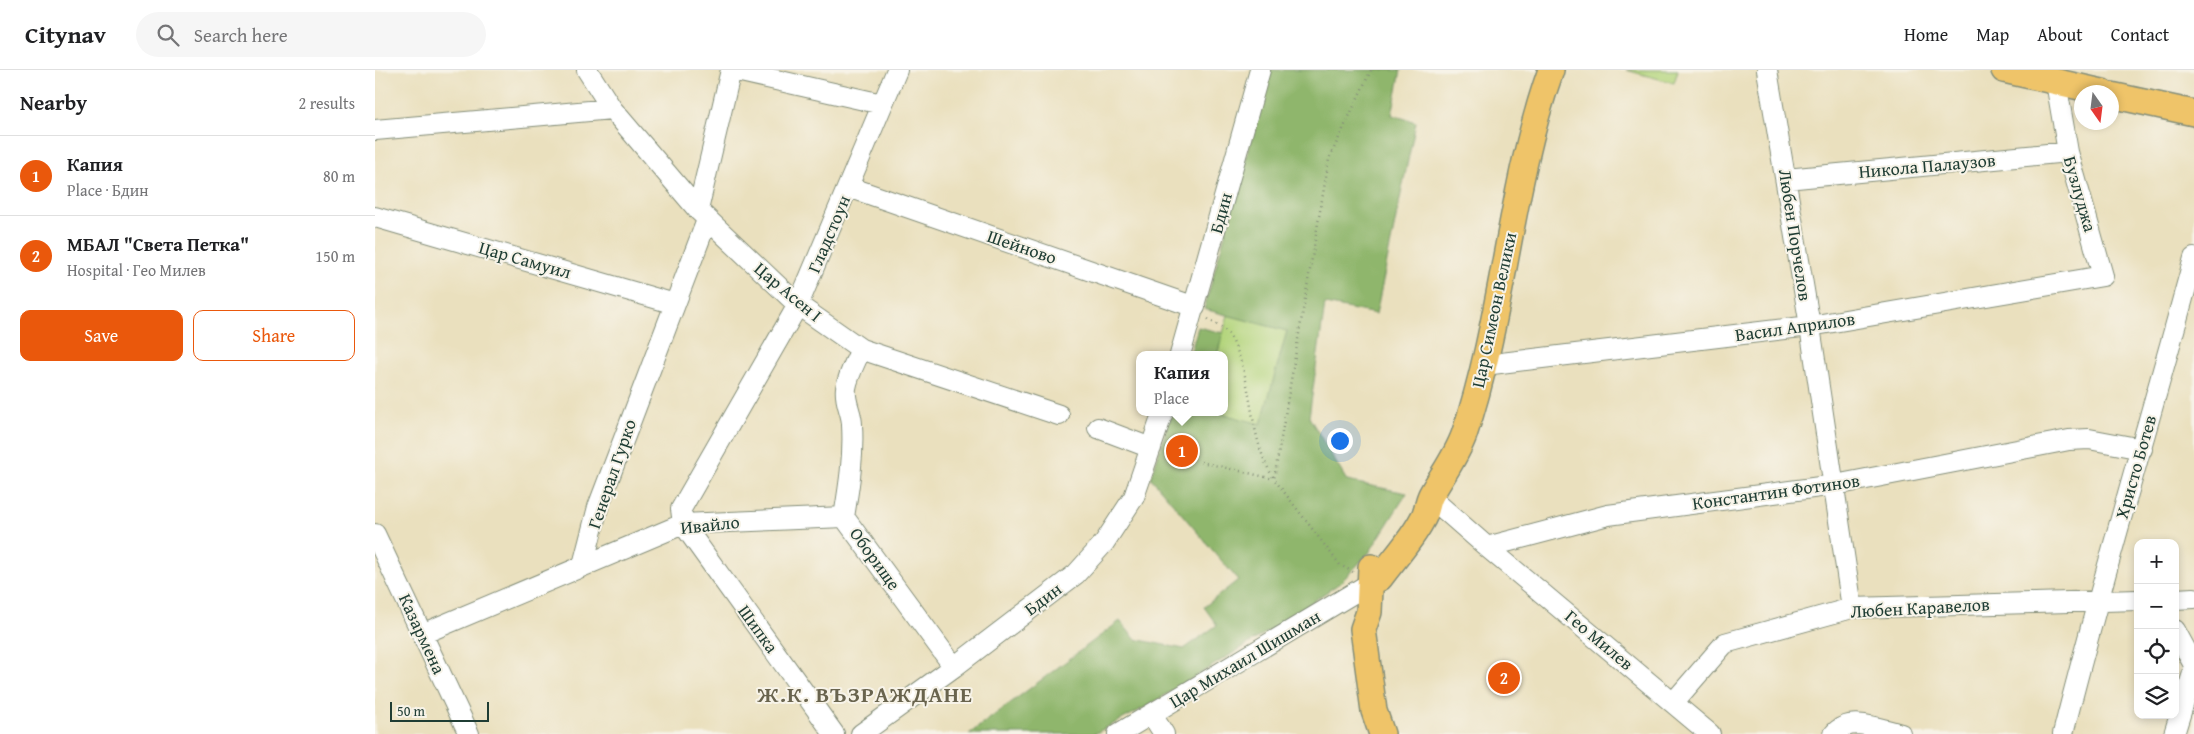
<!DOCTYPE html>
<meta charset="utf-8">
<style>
body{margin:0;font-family:"Gentium Book Plus",serif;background:#f6f6f6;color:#202124}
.controls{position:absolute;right:15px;bottom:15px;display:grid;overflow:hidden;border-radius:10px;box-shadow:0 2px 8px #0003}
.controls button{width:45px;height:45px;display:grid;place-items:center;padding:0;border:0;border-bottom:1px solid #e0e0e0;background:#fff;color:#202124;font:25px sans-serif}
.compass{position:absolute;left:1699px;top:15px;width:45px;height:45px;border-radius:50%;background:#fff;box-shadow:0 2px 8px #0003;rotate:166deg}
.scale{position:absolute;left:15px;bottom:12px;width:99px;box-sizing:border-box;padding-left:5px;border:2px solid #1f3d34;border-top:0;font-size:14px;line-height:18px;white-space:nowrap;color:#1f3d34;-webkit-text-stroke:4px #f7f3e8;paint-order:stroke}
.you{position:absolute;left:964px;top:370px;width:18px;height:18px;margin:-12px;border:4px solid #fff;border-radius:50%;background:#1a73e8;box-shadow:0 0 0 8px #1a73e833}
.badge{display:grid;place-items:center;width:32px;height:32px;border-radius:50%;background:#ea580c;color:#fff;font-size:16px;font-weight:700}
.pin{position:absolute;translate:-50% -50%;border:2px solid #fff;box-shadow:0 1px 5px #0006}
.popup{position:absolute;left:761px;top:281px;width:92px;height:65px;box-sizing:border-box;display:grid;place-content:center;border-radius:10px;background:#fff;filter:drop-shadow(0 1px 4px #0005);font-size:16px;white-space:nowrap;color:#757577}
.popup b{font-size:19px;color:#202124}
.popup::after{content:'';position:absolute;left:50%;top:100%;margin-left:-10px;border:10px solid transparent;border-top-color:#fff}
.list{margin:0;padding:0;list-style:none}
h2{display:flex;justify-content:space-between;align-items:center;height:65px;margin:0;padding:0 20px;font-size:21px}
h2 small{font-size:16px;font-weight:400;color:#757577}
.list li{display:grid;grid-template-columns:32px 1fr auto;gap:15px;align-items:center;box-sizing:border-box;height:80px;padding:0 20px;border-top:1px solid #e0e0e0}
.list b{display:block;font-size:19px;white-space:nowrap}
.list p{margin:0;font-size:16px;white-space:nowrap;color:#757577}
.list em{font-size:16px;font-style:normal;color:#757577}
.actions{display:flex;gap:10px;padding:15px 20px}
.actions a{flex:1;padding:11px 0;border:1px solid #ea580c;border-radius:10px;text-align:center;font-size:18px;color:#ea580c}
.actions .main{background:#ea580c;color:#fff}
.icon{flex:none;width:28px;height:28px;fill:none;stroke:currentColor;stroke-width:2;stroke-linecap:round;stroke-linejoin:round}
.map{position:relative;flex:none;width:1819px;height:664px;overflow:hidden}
header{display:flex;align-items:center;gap:30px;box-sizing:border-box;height:70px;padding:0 25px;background:#fff;border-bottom:1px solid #e0e0e0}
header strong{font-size:24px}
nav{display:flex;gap:28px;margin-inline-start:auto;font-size:18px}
.search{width:350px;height:45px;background:#f6f6f6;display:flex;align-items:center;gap:12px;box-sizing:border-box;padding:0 18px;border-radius:28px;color:#757577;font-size:19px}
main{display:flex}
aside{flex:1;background:#fff}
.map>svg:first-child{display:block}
.green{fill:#b4d57d;stroke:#6a8958}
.forest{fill:#8fb66c;stroke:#577a50}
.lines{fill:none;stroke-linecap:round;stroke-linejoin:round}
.minor-casing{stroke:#848e79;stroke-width:22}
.major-casing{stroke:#848e79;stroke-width:28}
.path{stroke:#848e79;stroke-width:2.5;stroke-dasharray:1 4;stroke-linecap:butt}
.minor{stroke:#fff;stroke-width:20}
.major{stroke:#efc469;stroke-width:25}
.labels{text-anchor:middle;stroke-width:4;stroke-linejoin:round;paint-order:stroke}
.street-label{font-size:18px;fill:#1f3d34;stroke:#f7f3e8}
.district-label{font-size:22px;font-weight:bold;letter-spacing:1px;fill:#69644e;stroke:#f7f3e8}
</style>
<header>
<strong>Citynav</strong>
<div class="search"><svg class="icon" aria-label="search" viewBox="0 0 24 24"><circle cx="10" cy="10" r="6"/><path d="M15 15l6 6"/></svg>Search here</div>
<nav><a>Home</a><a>Map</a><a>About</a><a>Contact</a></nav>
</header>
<main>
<aside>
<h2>Nearby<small>2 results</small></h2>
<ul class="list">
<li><span class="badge">1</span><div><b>Капия</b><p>Place · Бдин</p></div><em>80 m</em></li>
<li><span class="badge">2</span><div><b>МБАЛ &quot;Света Петка&quot;</b><p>Hospital · Гео Милев</p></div><em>150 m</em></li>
</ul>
<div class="actions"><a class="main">Save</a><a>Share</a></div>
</aside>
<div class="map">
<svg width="1819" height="664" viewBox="0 0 1819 664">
<rect width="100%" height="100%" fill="#f7f3e8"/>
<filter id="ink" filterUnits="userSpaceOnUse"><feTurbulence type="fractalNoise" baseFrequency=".02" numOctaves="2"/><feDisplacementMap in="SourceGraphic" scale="10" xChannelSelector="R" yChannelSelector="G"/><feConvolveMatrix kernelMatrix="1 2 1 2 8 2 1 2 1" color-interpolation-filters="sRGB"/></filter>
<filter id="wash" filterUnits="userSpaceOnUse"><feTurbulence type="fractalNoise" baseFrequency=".0096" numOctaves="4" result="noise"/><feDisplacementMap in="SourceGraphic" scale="20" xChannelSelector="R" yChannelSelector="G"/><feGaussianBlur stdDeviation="1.12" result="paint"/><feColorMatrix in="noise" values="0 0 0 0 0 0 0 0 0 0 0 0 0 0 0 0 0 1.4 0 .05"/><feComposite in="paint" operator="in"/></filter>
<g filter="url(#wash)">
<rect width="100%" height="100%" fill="#eae0be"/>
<!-- green -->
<path class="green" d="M 1251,0 L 1303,0 L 1299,13 Z
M 853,245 L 912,261 L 886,355 L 840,342 L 850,342 L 850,285 L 842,285 Z"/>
<!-- forest -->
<path class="forest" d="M 896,0 L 1026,0 L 1017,45 L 1041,52 L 1001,244 L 950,234 L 934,347 L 972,411 L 1032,423 L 994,483 L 965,513 L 897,559 L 771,637 L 719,664 L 594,664 L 745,551 L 760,569 L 809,579 L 842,555 L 829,537 L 863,510 L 776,408 L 797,342 L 840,342 L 886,354 L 912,261 L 829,239 Z
M 823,257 L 848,263 L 842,285 L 815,285 Z"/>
</g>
<g filter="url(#ink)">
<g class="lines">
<!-- minor casing -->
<g class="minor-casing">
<path id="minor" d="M 212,0 L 237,39 L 323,140 L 423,235 L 486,279 L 684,345
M 357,0 L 507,34
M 1392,0 L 1434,250 L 1477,538
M 0,60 L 237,39
M 1411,109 L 1693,82
M 474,117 L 820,237
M 323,140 L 356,0
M 0,147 L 300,234
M 486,279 C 481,291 473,305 471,318 C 469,332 477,342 477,355 C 479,386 474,417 469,447 L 579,597
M 805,285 L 885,0
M 1109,295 L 1435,256 L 1728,206 L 1693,82 L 1681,12
M 723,358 L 776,378
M 1055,427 L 1112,477 L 1233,445 L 1460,415 L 1694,370 L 1714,369 L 1767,379
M 0,464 L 94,664
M 1112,477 L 1335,664
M 208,495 L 223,437 L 332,150
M 1800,529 L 1819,528
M 1800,560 L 1819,595
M 47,564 L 308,454 L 469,447
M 1298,633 L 1350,573 L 1477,538 L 1763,530
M 777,645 L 789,664
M 459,664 L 308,454 L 306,439 L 423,235 L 522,0
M 486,664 L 579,597 L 701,504 L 729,473 L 759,427 L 788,342
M 743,664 L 997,512
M 1459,664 C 1475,645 1505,659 1526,664
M 1688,664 C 1728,504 1776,347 1819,188
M 1799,664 L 1819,600"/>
</g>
<!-- major casing -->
<g class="major-casing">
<path id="major" d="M 1629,0 L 1727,22
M 1736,25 L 1819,43
M 996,497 L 994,542 L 988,559 L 999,641 L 1007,664
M 997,512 L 1005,508 C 1018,490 1036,471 1047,450 C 1052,443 1052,433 1056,425 C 1067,405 1081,387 1089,365 C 1129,247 1134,118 1176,0"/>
</g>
<!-- path -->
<path class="path" d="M 833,249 C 841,255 851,258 856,268 C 880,311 872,366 898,407
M 826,392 L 899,409
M 978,502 L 965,495 L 899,409 L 954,89 L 996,0"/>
<!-- minor -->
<use href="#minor" class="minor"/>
<!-- major -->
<use href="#major" class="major"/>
</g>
</g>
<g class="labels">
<!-- street labels -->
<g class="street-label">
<text transform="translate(1552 96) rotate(-5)" y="6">Никола Палаузов</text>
<text transform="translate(1705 124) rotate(74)" y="6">Бузлуджа</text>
<text transform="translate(846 143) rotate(-75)" y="6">Бдин</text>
<text transform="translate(454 164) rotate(-67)" y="6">Гладстоун</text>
<text transform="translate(1420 165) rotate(81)" y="6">Любен Порчелов</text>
<text transform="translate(647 177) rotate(19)" y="6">Шейново</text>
<text transform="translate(150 190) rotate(16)" y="6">Цар Самуил</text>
<text transform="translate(413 222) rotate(40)" y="6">Цар Асен I</text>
<text transform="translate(1119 240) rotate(-78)" y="6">Цар Симеон Велики</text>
<text transform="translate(1420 257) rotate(-8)" y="6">Васил Априлов</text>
<text transform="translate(1761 397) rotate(-74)" y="6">Христо Ботев</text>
<text transform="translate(237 404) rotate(-71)" y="6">Генерал Гурко</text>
<text transform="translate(1401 422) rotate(-8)" y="6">Константин Фотинов</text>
<text transform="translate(335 455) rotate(-6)" y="6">Ивайло</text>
<text transform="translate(500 489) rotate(54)" y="6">Оборище</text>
<text transform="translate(668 529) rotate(-37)" y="6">Бдин</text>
<text transform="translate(1545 538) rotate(-3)" y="6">Любен Каравелов</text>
<text transform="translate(383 559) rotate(54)" y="6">Шипка</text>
<text transform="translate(47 564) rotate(65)" y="6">Казармена</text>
<text transform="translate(1224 570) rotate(40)" y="6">Гео Милев</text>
<text transform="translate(870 589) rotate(-31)" y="6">Цар Михаил Шишман</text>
</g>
<!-- district labels -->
<g class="district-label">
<text x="490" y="632">Ж.К. ВЪЗРАЖДАНЕ</text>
</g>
</g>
</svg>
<div class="controls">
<button>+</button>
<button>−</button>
<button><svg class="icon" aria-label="locate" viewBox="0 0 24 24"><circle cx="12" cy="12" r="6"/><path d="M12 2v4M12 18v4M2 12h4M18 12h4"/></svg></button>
<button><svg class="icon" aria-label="layers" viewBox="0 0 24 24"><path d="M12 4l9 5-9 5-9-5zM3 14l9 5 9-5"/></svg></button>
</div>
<svg class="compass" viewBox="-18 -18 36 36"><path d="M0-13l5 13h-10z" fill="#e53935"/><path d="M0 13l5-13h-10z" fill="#757577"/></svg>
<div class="scale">50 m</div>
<div class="you"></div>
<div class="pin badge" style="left:807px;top:381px">1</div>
<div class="popup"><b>Капия</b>Place</div>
<div class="pin badge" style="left:1129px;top:608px">2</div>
</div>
</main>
